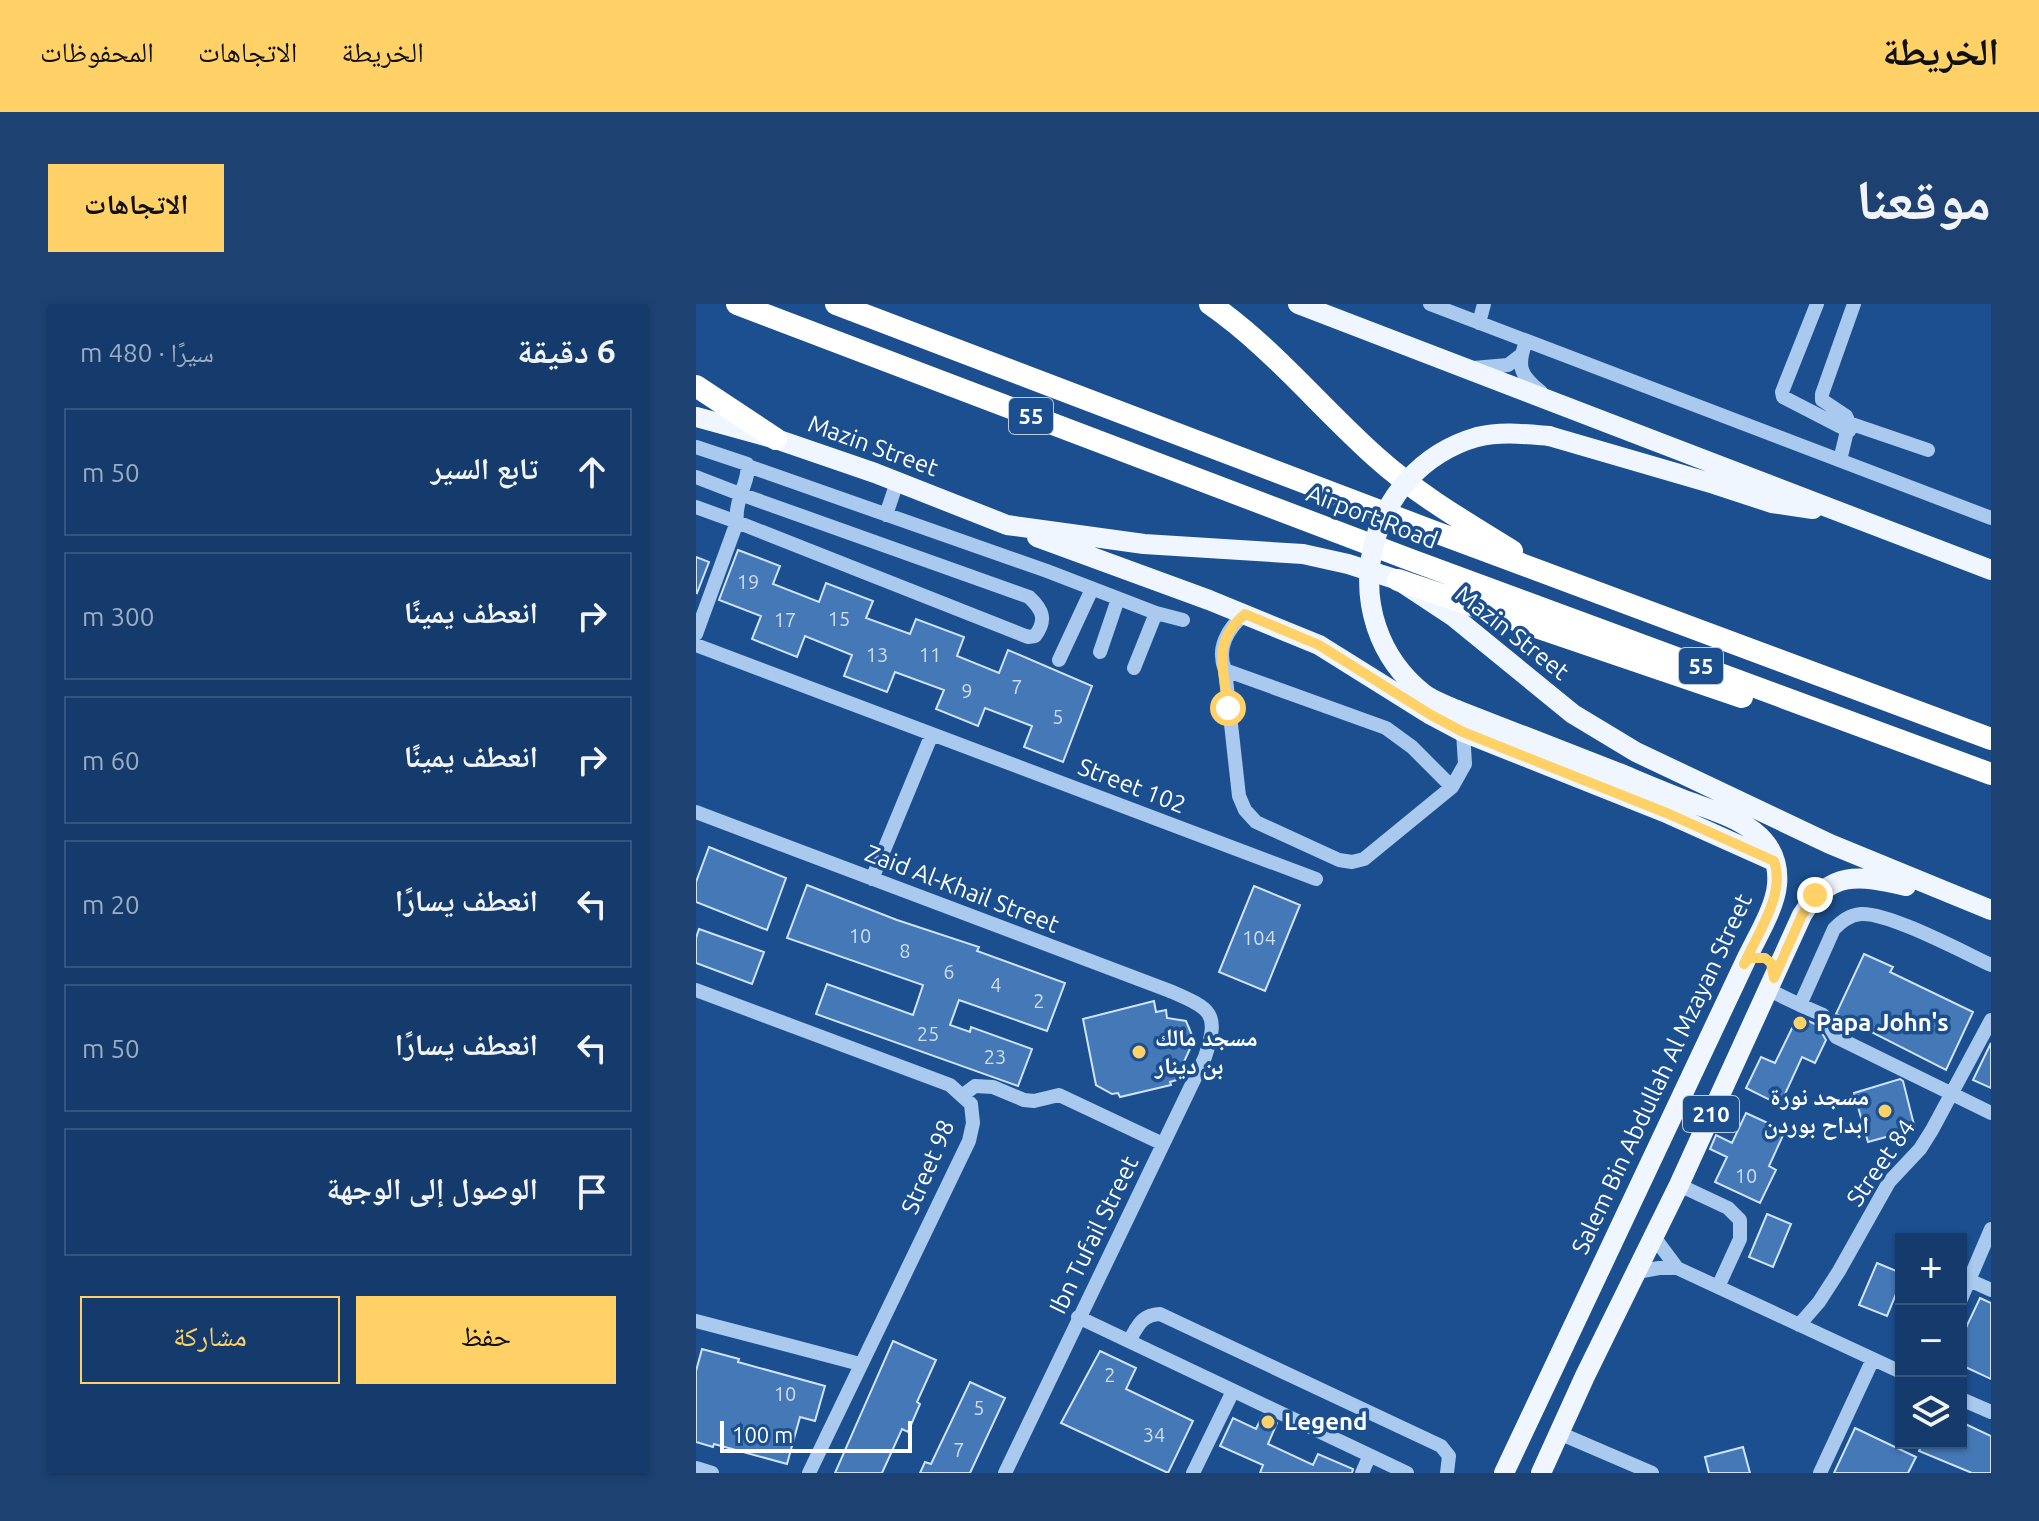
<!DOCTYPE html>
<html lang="ar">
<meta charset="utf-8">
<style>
body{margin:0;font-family:Ubuntu,"Noto Naskh Arabic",sans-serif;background:#1d4271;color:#f1f3f6;direction:rtl}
.controls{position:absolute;right:24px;bottom:24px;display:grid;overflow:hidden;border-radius:0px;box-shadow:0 2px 6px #0004}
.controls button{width:72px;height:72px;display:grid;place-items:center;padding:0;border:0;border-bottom:2px solid #33557e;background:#143b6b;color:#f1f3f6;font:40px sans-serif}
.scale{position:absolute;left:24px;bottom:20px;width:192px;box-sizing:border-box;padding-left:8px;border:4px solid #fff;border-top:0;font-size:22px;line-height:28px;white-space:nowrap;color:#fff;-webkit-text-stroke:6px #1b4f8f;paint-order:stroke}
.stop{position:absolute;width:24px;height:24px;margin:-18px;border:6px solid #ffd166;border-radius:50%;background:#fff}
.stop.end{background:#ffd166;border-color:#fff;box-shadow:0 2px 8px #0008}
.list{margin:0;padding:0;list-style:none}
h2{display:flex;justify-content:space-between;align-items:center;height:104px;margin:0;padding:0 32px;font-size:34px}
h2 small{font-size:26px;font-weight:400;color:#9dadc1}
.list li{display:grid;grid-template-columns:52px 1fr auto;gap:24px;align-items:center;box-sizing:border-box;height:128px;margin:0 16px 16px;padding:0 16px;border:2px solid #33557e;border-radius:0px}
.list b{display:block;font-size:30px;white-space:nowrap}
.list em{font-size:26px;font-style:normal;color:#9dadc1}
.actions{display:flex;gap:16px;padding:24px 32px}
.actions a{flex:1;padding:18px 0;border:2px solid #ffd166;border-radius:0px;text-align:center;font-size:28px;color:#ffd166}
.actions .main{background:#ffd166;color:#111}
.icon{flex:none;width:44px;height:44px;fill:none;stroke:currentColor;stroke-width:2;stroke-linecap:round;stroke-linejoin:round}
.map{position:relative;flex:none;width:1295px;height:1169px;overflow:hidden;direction:ltr;border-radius:0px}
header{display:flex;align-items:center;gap:48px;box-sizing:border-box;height:112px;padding:0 40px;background:#ffd166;color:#111}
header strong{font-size:38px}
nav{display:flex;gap:44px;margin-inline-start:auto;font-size:28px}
.intro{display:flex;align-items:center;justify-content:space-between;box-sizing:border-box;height:192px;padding:0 48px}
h1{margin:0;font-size:56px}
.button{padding:20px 36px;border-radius:0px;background:#ffd166;color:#111;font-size:28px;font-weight:700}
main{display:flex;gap:48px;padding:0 48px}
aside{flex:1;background:#143b6b;border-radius:0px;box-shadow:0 2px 6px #0004}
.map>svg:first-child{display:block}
.building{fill:#4478b7;stroke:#cfe3fa;stroke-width:2}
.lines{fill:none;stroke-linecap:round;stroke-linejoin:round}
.minor{stroke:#a9c9ee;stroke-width:14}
.major{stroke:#f0f6ff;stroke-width:20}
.highway{stroke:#fff;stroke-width:22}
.major-bridge{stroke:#f0f6ff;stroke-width:20}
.route{stroke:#ffd166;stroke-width:10}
.poi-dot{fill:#ffd166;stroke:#1b4f8f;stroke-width:3}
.labels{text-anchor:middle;stroke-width:7;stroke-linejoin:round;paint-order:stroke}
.number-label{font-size:20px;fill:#d0dded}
.shield{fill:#1b4f8f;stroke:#bbcadd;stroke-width:2}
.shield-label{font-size:22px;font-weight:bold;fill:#fff}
.street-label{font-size:24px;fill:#fff;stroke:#1b4f8f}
.poi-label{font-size:24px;font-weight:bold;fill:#fff;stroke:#1b4f8f;text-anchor:start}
</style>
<header>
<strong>الخريطة</strong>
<nav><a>الخريطة</a><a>الاتجاهات</a><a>المحفوظات</a></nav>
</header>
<div class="intro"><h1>موقعنا</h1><a class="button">الاتجاهات</a></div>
<main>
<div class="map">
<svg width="1295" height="1169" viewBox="0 0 1295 1169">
<rect width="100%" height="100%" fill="#1b4f8f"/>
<!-- building -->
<path class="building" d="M 42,246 L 84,262 L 77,280 L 123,298 L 130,279 L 177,297 L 170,314 L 214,330 L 220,315 L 268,333 L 261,352 L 303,369 L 312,346 L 396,382 L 367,458 L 328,443 L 336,422 L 289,404 L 282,422 L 240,405 L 248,386 L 199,368 L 191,388 L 148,372 L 156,351 L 109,332 L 101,353 L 56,335 L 65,312 L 23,296 Z
M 0,253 L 13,258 L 1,289 L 0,288 Z
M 13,543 L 90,574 L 71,626 L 0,598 L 0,578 Z
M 111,581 L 201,616 L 283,643 L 281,647 L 369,679 L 351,727 L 263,696 L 254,721 L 274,728 L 275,723 L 336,745 L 322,782 L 120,710 L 131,680 L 217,711 L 227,681 L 91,634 Z
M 558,582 L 604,601 L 569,687 L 523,668 Z
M 3,625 L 68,648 L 56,680 L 0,659 L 0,634 Z
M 1168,650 L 1197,663 L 1194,668 L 1277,708 L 1250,766 L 1140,710 Z
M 458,697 L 460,708 L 470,706 L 471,714 L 490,717 L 498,736 L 487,760 L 481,761 L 484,775 L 474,778 L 475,781 L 424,793 L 422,789 L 416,790 L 400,781 L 387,715 Z
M 1102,712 L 1121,721 L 1130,736 L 1119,759 L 1106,753 L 1084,801 L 1050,784 L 1065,753 L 1079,759 Z
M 1295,739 L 1295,784 L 1277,776 Z
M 1204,775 L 1207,777 L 1219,825 L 1172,838 L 1158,789 Z
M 1050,809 L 1089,827 L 1073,862 L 1080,866 L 1064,899 L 1019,878 L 1031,853 L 1014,845 L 1020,831 L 1036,839 Z
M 1071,910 L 1095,920 L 1077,963 L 1053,953 Z
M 1181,959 L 1205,969 L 1205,978 L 1191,1012 L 1163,1001 Z
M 1284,994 L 1295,999 L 1295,1075 L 1265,1061 L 1265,1034 Z
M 197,1037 L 240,1056 L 221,1098 L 224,1100 L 212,1128 L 206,1125 L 186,1169 L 139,1169 Z
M 6,1045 L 43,1055 L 42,1058 L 129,1082 L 119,1117 L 104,1113 L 91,1160 L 18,1140 L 17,1143 L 0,1138 L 0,1067 Z
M 404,1047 L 440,1064 L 430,1085 L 497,1117 L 472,1169 L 365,1119 Z
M 274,1078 L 309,1094 L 274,1169 L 224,1169 L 229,1158 L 235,1160 Z
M 566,1112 L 581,1119 L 572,1140 L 617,1161 L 622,1150 L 657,1165 L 656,1169 L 564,1169 L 567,1161 L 524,1142 L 537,1114 L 560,1125 Z
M 1265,1118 L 1295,1132 L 1295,1169 L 1276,1169 L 1223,1147 L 1227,1139 L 1265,1139 Z
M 1159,1124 L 1220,1153 L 1212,1169 L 1138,1169 Z
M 1047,1143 L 1054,1169 L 1013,1169 L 1009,1153 Z"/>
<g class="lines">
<!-- minor -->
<path class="minor" d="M 734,0 L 1295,214
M 1121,0 L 1086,88 L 1087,93 L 1153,127
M 783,19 L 788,0
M 830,38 C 820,63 825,72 845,88
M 777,64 L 812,61 L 825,51
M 1153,119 L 1232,146
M 0,143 L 51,160 C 55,175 38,195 41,218 L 332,333 L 339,332 C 351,316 347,306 333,293 L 44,190 L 0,173
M 1144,156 L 1153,119 L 1150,112 L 1126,96 L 1126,90 L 1158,0
M 52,162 L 351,267 L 460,309 L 487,316
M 0,203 L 41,218 L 0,330
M 190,211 L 201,178
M 549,310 C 532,324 520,344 529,366 L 543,492 L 549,506 L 560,518 L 643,556 L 656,558 L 668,555 L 756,483 L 769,460 L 767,428
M 0,341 L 620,575
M 404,348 L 422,295
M 363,356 L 396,285
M 438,364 L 460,309
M 529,366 L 690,424 L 716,443 L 756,483
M 0,508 L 474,687 C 515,705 524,708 509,753 L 309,1169
M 176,575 L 236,430
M 0,686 L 254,781 L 275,800 L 277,819 L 273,837 L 113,1169
M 1073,686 L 1104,701 L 1138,625 C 1145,618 1153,611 1165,610 C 1192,608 1267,648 1295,661
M 1104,701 L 1127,711 L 1140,733 L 1295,809
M 267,791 L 279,782 L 297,783 L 328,796 L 338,797 L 363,791 L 467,840
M 983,881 L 1032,904 L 1044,916 L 1044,935 L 1022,983
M 958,933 L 981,964
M 941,968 L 963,964 L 981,964 L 1205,1068
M 1273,976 L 1295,986
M 1265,995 L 1295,925
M 382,1013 L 711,1169
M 0,1017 L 164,1060
M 1103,1021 L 1123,998 L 1143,967 L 1193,878 L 1224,845 L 1236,826 L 1295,716
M 433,1037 C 442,1022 445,1011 464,1010 L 745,1142 L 753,1152 L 751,1169
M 1265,1095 L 1295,1108
M 863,1129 L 956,1169
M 0,1164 L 16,1169
M 497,1169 L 537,1087
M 666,1169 L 673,1153
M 1124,1169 L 1177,1055"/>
<!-- major -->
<path class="major" d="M 602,0 L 1295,266
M 0,113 L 80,135 L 179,169 L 311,221 L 448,240 L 607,250 L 652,260 L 702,276 L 758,313 L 877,410 L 940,448 L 1134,540 L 1295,606
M 853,132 L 1018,180 L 1076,199 L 1117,205
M 341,233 L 513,296 L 623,341 L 735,411 L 767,428 L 973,510 L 1078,557
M 761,406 L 933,473
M 808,1169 L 1048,660 C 1058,638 1079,605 1081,581 C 1086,526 1032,512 991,497 C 968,488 946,479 923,469
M 845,1169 L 889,1072 L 983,881 L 1106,611 C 1134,566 1163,571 1210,582"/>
<!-- highway -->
<path class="highway" d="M 41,0 L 715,256 L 1295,470
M 140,0 L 731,225 L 1295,435
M 514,0 C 576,43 624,103 680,153 C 721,190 769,218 816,247
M 0,82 L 80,135
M 702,276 L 1046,393"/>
<!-- major-bridge -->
<path class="major-bridge" d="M 761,406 C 750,401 737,397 728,390 C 634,316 667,166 781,133 C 805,127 829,130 853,132"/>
</g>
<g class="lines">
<!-- route -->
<path class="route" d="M 532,404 C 529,366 514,339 549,310 L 623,341 L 735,411 L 767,428 L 973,510 L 1078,557 C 1090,590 1061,630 1048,660 L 1053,654 L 1069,654 L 1075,659 L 1078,674 L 1106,611 L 1119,591"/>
</g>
<!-- markers -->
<g class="poi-dot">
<circle cx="1104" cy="719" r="8"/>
<circle cx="443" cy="748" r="8"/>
<circle cx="1189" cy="807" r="8"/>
<circle cx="572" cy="1118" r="8"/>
</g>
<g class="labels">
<!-- number labels -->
<g class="number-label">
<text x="52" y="285">19</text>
<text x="143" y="322">15</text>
<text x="89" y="323">17</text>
<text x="181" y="358">13</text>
<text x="234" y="358">11</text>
<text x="321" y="390">7</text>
<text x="271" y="394">9</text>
<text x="362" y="420">5</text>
<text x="164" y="639">10</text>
<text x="563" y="641">104</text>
<text x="209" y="654">8</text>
<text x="253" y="675">6</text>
<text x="300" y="688">4</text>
<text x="343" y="704">2</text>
<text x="232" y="737">25</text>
<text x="299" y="760">23</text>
<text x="1050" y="879">10</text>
<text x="414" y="1078">2</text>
<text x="89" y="1097">10</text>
<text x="283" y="1111">5</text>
<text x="458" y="1138">34</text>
<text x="263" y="1153">7</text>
</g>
<!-- shield labels -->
<g class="shield">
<rect x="313" y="94" width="44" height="36" rx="6"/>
<rect x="983" y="344" width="44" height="36" rx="6"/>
<rect x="987" y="792" width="56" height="36" rx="6"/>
</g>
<g class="shield-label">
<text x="335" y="120">55</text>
<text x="1005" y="370">55</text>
<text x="1015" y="818">210</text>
</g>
<!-- street labels -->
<g class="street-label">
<text transform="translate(177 142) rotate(20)" y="8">Mazin Street</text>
<text transform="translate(676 213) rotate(21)" y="8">Airport Road</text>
<text transform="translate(816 329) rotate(38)" y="8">Mazin Street</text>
<text transform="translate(436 482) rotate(21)" y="8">Street 102</text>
<text transform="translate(266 585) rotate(21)" y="8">Zaid Al-Khail Street</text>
<text transform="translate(966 770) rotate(-65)" y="8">Salem Bin Abdullah Al Mzayan Street</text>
<text transform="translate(1185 859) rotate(-55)" y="8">Street 84</text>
<text transform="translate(232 863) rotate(-67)" y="8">Street 98</text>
<text transform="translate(398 931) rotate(-64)" y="8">Ibn Tufail Street</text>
</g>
<!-- poi labels -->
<g class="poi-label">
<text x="1120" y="727">Papa John's</text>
<text x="459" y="742">مسجد مالك<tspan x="459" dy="28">بن دينار</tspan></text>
<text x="1173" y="801" text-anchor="end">مسجد نورة<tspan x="1173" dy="28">ابداح بوردن</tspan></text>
<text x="588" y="1126">Legend</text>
</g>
</g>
</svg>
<div class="controls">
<button>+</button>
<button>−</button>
<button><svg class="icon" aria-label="layers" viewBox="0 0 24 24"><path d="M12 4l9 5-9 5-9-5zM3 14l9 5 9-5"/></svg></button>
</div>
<div class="scale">100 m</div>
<div class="stop" style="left:532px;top:404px"></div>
<div class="stop end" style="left:1119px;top:591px"></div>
</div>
<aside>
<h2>6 دقيقة<small>سيرًا · 480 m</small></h2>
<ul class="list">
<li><svg class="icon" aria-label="ahead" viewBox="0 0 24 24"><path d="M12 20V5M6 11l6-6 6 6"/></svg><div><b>تابع السير</b></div><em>50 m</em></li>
<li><svg class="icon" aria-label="right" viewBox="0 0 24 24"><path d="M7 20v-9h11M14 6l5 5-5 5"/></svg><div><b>انعطف يمينًا</b></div><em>300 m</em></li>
<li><svg class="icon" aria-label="right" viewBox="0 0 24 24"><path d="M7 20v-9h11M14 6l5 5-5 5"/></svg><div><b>انعطف يمينًا</b></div><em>60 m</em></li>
<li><svg class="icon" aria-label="left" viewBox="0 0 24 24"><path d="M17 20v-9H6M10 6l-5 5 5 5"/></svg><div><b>انعطف يسارًا</b></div><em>20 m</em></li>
<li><svg class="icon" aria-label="left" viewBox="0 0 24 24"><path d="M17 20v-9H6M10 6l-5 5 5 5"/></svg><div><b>انعطف يسارًا</b></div><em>50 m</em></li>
<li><svg class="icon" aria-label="arrive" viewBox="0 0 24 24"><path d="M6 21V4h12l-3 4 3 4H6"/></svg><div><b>الوصول إلى الوجهة</b></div></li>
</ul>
<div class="actions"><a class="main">حفظ</a><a>مشاركة</a></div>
</aside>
</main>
